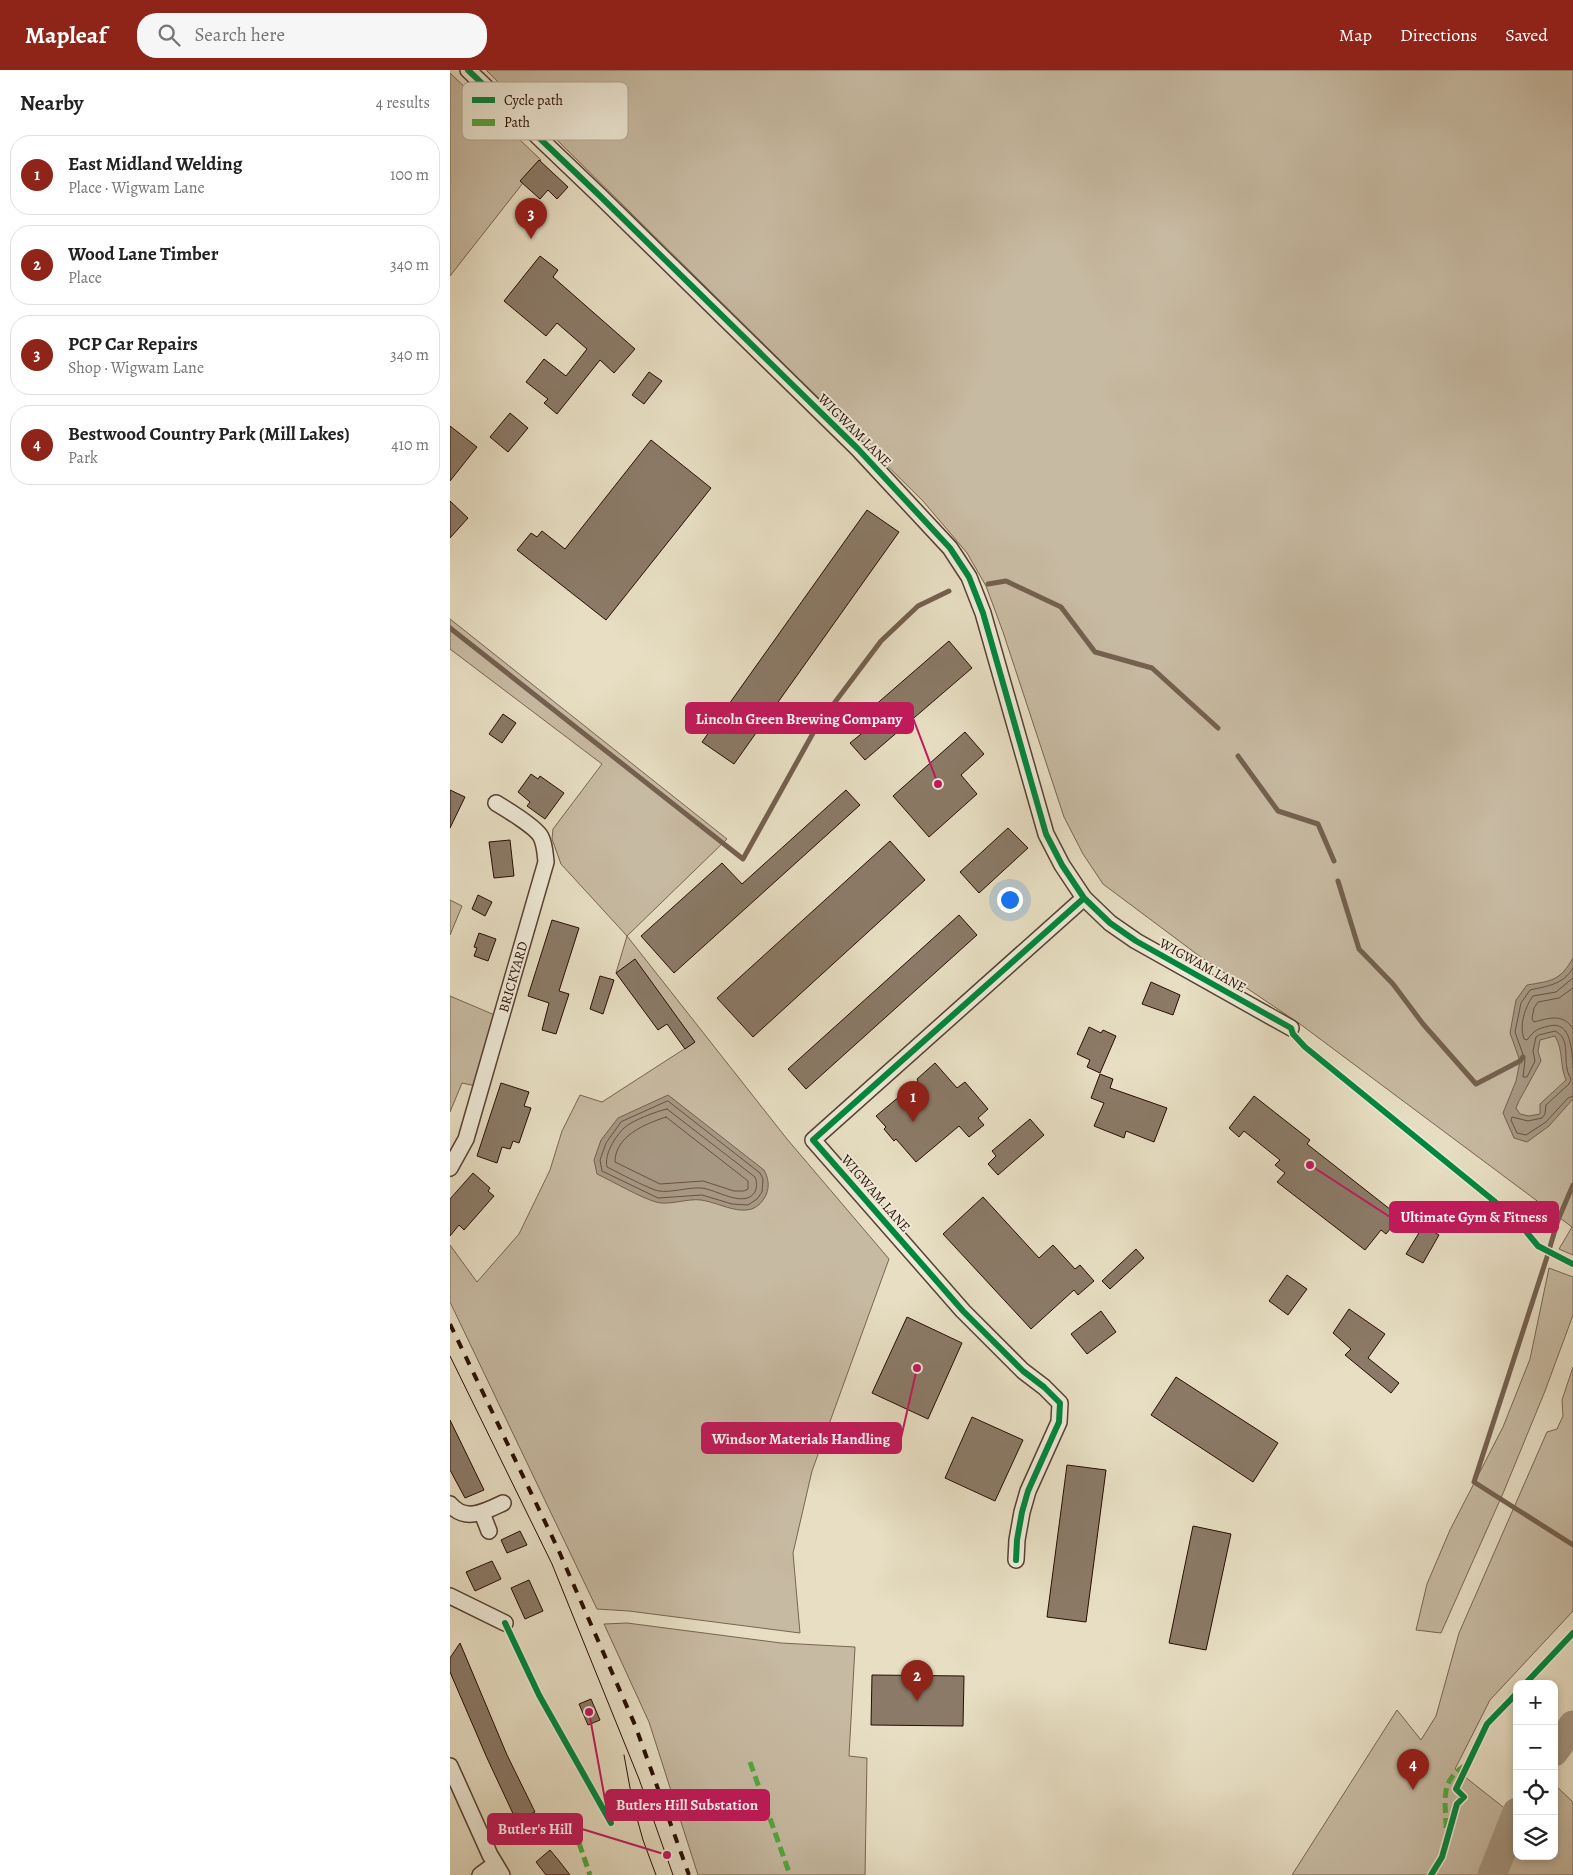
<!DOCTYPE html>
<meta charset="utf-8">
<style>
body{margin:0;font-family:Alegreya,serif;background:#f6f6f6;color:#222}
.controls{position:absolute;right:15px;bottom:15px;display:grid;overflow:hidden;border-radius:10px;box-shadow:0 2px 8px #0003}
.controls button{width:45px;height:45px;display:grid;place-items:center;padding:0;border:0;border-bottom:1px solid #e0e0e0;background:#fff;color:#222;font:25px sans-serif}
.you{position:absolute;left:559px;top:829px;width:18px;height:18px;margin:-12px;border:4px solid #fff;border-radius:50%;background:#1a73e8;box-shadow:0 0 0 8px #1a73e833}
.badge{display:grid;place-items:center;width:32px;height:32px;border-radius:50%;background:#8f2418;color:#fff;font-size:16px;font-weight:700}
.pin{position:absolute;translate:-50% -41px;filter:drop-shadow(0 1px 2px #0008)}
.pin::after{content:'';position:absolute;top:26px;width:18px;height:15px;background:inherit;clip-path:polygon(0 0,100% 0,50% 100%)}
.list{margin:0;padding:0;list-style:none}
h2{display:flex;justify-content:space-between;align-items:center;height:65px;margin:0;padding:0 20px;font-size:21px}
h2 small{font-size:16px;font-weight:400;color:#767676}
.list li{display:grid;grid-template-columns:32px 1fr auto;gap:15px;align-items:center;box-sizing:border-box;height:80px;margin:0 10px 10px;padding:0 10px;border:1px solid #e0e0e0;border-radius:20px}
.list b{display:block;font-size:19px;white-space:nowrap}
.list p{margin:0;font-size:16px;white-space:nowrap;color:#767676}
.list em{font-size:16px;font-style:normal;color:#767676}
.icon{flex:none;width:28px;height:28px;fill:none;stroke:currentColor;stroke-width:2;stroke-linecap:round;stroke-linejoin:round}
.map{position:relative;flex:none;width:1123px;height:1805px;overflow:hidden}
header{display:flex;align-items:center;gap:30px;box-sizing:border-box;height:70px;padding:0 25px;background:#8f2418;color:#fff}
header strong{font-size:24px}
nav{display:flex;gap:28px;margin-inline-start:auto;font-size:18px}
.search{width:350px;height:45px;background:#f6f6f6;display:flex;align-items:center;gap:12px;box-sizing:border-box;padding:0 18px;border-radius:20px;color:#767676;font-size:19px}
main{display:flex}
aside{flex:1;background:#fff}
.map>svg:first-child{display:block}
.green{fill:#c7baa2;stroke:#786452}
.water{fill:#a69782;stroke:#74604f;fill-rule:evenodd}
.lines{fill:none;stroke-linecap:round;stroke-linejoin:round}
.shore{stroke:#675242;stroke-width:1}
.stream{stroke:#74604f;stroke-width:5}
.river{stroke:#a69782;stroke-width:29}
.building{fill:#8b7a67;stroke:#280d03}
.street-casing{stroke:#584133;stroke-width:18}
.street{stroke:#efead8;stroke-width:15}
.tram{stroke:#280d03;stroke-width:1}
.rail{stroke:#280d03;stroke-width:4;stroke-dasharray:9 9;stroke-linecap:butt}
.quiet{stroke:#53a840;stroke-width:5;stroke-dasharray:10 5;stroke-linecap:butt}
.cycleway-casing{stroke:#efead8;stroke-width:9}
.cycleway{stroke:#00873e;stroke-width:6}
.labels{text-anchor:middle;stroke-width:4;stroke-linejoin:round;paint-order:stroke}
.street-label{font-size:14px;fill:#280d03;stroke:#efead8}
.key{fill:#efead8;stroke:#b3a898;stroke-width:1}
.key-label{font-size:14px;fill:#280d03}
.leader{fill:none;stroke:#c2185b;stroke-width:2}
.callout-dot{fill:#c2185b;stroke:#efead8;stroke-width:2}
.callout{fill:#c2185b;stroke:#c2185b;stroke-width:2}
.callout-label{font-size:15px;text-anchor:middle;font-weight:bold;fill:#fff}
</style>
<header>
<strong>Mapleaf</strong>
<div class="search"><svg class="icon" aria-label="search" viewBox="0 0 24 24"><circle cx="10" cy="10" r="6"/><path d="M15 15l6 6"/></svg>Search here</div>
<nav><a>Map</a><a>Directions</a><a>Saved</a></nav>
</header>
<main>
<aside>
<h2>Nearby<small>4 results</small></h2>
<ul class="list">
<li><span class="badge">1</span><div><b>East Midland Welding</b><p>Place · Wigwam Lane</p></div><em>100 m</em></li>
<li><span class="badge">2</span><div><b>Wood Lane Timber</b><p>Place</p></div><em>340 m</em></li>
<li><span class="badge">3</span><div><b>PCP Car Repairs</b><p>Shop · Wigwam Lane</p></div><em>340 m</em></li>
<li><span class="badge">4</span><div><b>Bestwood Country Park (Mill Lakes)</b><p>Park</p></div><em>410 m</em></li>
</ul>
</aside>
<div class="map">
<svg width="1123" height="1805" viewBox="0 0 1123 1805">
<rect width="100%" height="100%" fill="#e7dec3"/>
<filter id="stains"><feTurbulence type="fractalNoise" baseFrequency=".004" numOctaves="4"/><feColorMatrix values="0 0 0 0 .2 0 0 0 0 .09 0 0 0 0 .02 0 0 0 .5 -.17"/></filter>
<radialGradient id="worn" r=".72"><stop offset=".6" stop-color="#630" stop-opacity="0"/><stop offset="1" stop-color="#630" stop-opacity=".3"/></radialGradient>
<!-- green -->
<path class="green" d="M 36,0 L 1123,0 L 1123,1185 L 1109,1179 L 1122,1157 L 850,954 L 752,888 L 653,814 L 633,784 L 614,747 L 553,562 L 536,516 L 517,483 L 473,431 Z
M 0,3 L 91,90 L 0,206 Z
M 0,549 L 277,769 L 177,866 L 337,1069 L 439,1189 L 362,1401 L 343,1483 L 350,1563 L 179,1541 L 147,1539 L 0,1232 L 0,1175 L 27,1212 L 69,1164 L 100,1100 L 112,1061 L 130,1025 L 152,1032 L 245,972 L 166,903 L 177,866 L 111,794 L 102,769 L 103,759 L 152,694 L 0,579 Z
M 0,830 L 12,836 L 0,865 Z
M 0,926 L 47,946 L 26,1016 L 12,1013 L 0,1042 Z
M 1099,1198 L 1123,1207 L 1123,1245 L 1095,1321 L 1054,1421 L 991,1563 L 966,1560 L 977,1514 L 1000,1460 L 1053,1357 L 1080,1289 Z
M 1123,1297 L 1123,1541 L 1040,1630 L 1005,1699 L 1067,1748 L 1067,1786 L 1104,1786 L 1104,1724 L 1107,1717 L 1123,1732 L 1123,1805 L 842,1805 L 947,1640 L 971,1670 L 986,1646 L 1009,1563 L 1097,1362 L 1107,1359 L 1113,1346 L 1112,1330 Z
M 177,1553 L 331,1573 L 405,1577 L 399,1686 L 417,1688 L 415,1805 L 248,1805 L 199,1652 L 154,1554 Z"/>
<!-- water -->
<path class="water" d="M 1123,888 L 1123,1029 L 1099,1056 L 1077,1072 L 1064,1068 L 1053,1043 L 1066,1011 L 1070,991 L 1060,963 L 1066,930 L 1077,915 C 1101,911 1110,911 1123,888 ZM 1105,966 C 1114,982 1109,993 1116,1010 L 1090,1034 L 1090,1044 L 1079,1046 L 1070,1044 L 1066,1038 L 1069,1031 L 1091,991 L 1088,981 L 1090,970 Z
M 218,1025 L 314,1100 C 318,1107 320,1116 316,1125 C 302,1154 273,1133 251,1130 C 238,1128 218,1136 206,1132 C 189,1127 164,1112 147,1104 L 144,1090 L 151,1070 L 168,1048 Z"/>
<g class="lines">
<!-- shore -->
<path class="shore" d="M 1123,898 C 1113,915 1097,916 1080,920 L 1071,933 L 1065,962 L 1075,990 L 1073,1007 L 1077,1007 L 1085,991 L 1083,981 L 1086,967 L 1089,965 L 1105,961 C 1120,968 1114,986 1117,998 C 1117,1002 1120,1006 1121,1010 L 1119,1014 L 1096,1035 L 1095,1044 L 1092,1048 L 1078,1051 L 1062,1047 L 1061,1050 L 1067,1063 L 1076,1065 L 1096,1052 L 1118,1028 L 1123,1026
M 1123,908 L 1106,922 L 1083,926 C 1075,937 1069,955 1074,969 L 1077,970 C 1085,960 1086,959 1099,956 C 1122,950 1122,983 1123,998
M 1123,918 L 1109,928 L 1088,932 L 1084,938 L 1082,949 L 1084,952 C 1099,948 1114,943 1123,959
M 218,1031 L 310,1103 L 313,1109 L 312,1122 L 307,1129 L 298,1135 L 282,1134 L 252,1125 L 208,1128 L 152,1101 L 150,1090 L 156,1073 L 171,1052 Z
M 217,1039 L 305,1107 C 307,1112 307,1117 305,1122 C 294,1139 266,1119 251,1118 C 239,1117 220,1123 209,1121 C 201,1120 167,1102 157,1097 C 154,1084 165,1067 174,1058 C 181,1051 207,1041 217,1039 Z
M 216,1047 L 298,1111 L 298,1119 L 294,1121 L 284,1121 L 253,1111 L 210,1114 L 165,1092 C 165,1066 195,1054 216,1047 Z"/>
<!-- stream -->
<path class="stream" d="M 538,514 L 556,511 L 611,537 L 645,582 L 702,598 L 768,658
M 0,558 L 293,789 L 367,656 L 431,571 L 468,536 L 499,521
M 788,686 L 828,741 L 868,754 L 884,791
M 888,811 L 909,879 L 943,914 L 973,954 L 1026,1014 L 1070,991 L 1073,987
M 1123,1115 L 1108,1150 L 1097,1187 L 1024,1412 L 1123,1475"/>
<!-- river -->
<path class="river" d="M 1104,1682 L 1123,1655
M 1042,1805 L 1067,1742"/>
</g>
<!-- building -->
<path class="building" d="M 89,90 L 118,117 L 107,129 L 98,120 L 90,129 L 70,111 Z
M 90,186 L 108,200 L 103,207 L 185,279 L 164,303 L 150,290 L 107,344 L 94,333 L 98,329 L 76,312 L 94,289 L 116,306 L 137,279 L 107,253 L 96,266 L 54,231 Z
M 199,302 L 212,311 L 194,334 L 182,325 Z
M 60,343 L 78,358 L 58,382 L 40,367 Z
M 0,356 L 27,377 L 0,411 Z
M 201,370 L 261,418 L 156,550 L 67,480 L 81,463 L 87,467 L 92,461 L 115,479 Z
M 0,431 L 18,448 L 0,468 Z
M 417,440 L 449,462 L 284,694 L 252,672 Z
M 499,571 L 522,598 L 415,690 L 400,673 L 432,647 L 423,637 Z
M 53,644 L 66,653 L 52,673 L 39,664 Z
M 515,662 L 534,684 L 511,705 L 527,724 L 479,767 L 443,726 Z
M 81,704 L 88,709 L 90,706 L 114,723 L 95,749 L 77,736 L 80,732 L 68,722 Z
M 0,720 L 15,727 L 0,758 Z
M 396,720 L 410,735 L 224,903 L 191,866 L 272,793 L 292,814 Z
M 558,758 L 578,778 L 529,823 L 510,802 Z
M 60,770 L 64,806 L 44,808 L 39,772 Z
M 440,771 L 475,810 L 303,967 L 267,928 Z
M 28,825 L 42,832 L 35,846 L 22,839 Z
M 509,845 L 527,865 L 356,1019 L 338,999 Z
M 102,850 L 129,858 L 109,921 L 119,924 L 106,964 L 92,960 L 99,933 L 78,926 Z
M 29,863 L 46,869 L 38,891 L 24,886 L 27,878 L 24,877 Z
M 185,889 L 245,972 L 235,979 L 217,954 L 208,960 L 166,903 Z
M 150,906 L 164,910 L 153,944 L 140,939 Z
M 701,912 L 730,925 L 723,945 L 692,934 Z
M 639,957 L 651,963 L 653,960 L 666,966 L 650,1003 L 637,997 L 640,990 L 627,984 Z
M 485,993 L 507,1018 L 515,1012 L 538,1039 L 528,1048 L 534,1055 L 519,1067 L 509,1056 L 466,1092 L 446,1069 L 444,1071 L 434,1059 L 436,1057 L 426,1046 L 468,1011 L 467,1009 Z
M 650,1004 L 663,1009 L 660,1018 L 717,1038 L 704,1072 L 676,1061 L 674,1068 L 644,1056 L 654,1033 L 641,1028 Z
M 51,1013 L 79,1022 L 74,1036 L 81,1038 L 69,1073 L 63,1071 L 60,1079 L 52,1077 L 47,1093 L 27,1086 Z
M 804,1026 L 860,1070 L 857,1074 L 950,1147 L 936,1164 L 931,1160 L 915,1180 L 827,1112 L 835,1103 L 825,1095 L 830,1090 L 794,1061 L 789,1067 L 779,1058 Z
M 580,1049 L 594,1065 L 548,1105 L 538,1094 L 546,1086 L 542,1081 Z
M 23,1103 L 40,1118 L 38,1121 L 44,1126 L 14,1160 L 9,1155 L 0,1166 L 0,1129 Z
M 533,1127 L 589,1188 L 603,1175 L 625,1199 L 630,1195 L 644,1211 L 628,1225 L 624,1220 L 581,1259 L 493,1164 Z
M 972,1158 L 977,1158 L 989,1165 L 973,1193 L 956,1184 Z
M 686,1179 L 694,1188 L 660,1219 L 652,1211 Z
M 837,1205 L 857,1219 L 838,1245 L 819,1231 Z
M 899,1239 L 935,1264 L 918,1288 L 949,1313 L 941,1323 L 895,1285 L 901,1279 L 883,1263 Z
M 651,1241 L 666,1262 L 637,1284 L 621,1264 Z
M 457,1247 L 512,1273 L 478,1349 L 422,1323 Z
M 726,1307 L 828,1373 L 803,1412 L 701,1345 Z
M 522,1347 L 573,1370 L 545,1431 L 495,1408 Z
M 0,1350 L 34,1420 L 15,1428 L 0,1400 Z
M 617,1395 L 656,1400 L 636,1552 L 597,1547 Z
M 743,1456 L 781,1464 L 756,1580 L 719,1573 Z
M 70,1461 L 77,1475 L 57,1483 L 51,1470 Z
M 42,1491 L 51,1509 L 25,1521 L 16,1502 Z
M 79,1510 L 93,1541 L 75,1549 L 61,1518 Z
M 10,1573 L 57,1685 L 85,1742 L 66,1750 L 37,1688 L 0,1602 L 0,1588 Z
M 422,1605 L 514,1606 L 513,1656 L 421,1655 Z
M 141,1629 L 150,1650 L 138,1655 L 129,1634 Z
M 100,1780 L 110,1792 L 120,1805 L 96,1805 L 86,1792 Z"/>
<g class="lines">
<!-- street casing -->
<g class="street-casing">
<g id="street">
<path d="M 18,0 L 150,126 L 408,379 L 500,478 L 519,507 L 533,543 L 596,764 L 612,795 L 634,828 L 660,853 L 686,871 L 841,958"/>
<path id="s1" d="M 0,1098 L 16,1069 L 96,792 C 95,783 95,775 91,767 C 87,758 56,739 46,733"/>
<path d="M 0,1434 C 15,1453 36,1441 53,1433"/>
<path d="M 32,1443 L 39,1461"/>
<path d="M 566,1490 L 567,1470 L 572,1442 L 578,1421 L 609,1352 L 610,1333 L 594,1317 L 573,1301 L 513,1241 L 363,1070 L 634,828"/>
<path d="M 0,1526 L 55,1553"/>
<path d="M 0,1696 L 40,1785 L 52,1805"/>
<path d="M 30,1805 L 45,1794"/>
</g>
</g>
<!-- street -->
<use href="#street" class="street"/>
<!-- tram -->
<path class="tram" d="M 0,1286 L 102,1494 L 189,1709 L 223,1805
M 174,1685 L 183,1734 L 193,1770 L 206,1805"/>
<!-- rail -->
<path class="rail" d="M 0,1254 L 108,1479 L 185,1655 L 239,1805"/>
<!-- quiet -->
<path class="quiet" d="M 300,1692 L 340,1805
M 996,1758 C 996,1731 989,1713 1014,1696
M 129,1773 L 140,1805"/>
<!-- cycleway casing -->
<g class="cycleway-casing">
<path id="cycleway" d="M 18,0 L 150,126 L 408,379 L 500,478 L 519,507 L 533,543 L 596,764 L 612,795 L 634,828 L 660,853 L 686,871 L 841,958 L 843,964 L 855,977 L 1065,1148 L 1088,1176 L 1123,1194
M 566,1490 L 567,1470 L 572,1442 L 578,1421 L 609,1352 L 610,1333 L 594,1317 L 573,1301 L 513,1241 L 363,1070 L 634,828
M 55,1553 L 89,1625 L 161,1753
M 1075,1614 L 1123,1563
M 981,1805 L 992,1787 L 1007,1734 L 1014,1727 L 1006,1719 L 1037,1654 L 1067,1623"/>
</g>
<!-- cycleway -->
<use href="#cycleway" class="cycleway"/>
</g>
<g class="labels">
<!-- street labels -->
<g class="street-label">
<text transform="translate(405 360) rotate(45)" y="5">WIGWAM LANE</text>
<text transform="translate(753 895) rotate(29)" y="5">WIGWAM LANE</text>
<text dy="5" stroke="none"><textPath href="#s1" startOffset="202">BRICKYARD</textPath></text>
<text transform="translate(426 1123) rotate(49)" y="5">WIGWAM LANE</text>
</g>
</g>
<!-- legend -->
<rect x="12" y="12" width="166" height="58" rx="8" class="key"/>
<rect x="22" y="27" width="23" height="6" fill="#00873e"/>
<rect x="22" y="49" width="23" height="7" fill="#53a840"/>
<g class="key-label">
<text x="54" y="35">Cycle path</text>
<text x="54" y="57">Path</text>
</g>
<!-- callouts -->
<path class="leader" d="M488 714L463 648M860 1095L940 1147M467 1298L451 1368M139 1642L156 1735M217 1785L132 1759"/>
<g class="callout-dot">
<circle cx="488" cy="714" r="5"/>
<circle cx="860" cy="1095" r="5"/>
<circle cx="467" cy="1298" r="5"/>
<circle cx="139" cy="1642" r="5"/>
<circle cx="217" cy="1785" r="5"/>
</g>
<g class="callout">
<rect x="236" y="633" width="227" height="30" rx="5"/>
<rect x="940" y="1132" width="168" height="30" rx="5"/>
<rect x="252" y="1353" width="199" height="30" rx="5"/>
<rect x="156" y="1720" width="163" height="30" rx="5"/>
<rect x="38" y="1744" width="94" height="30" rx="5"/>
</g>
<g class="callout-label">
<text x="349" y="654">Lincoln Green Brewing Company</text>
<text x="1024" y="1152">Ultimate Gym &amp; Fitness</text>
<text x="351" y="1374">Windsor Materials Handling</text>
<text x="237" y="1740">Butlers Hill Substation</text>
<text x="85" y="1764">Butler's Hill</text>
</g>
<rect width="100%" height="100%" filter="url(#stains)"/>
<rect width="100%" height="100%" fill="url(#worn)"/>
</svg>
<div class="controls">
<button>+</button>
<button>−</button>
<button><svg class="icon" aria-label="locate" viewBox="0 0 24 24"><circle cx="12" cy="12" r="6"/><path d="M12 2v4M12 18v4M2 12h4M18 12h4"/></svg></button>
<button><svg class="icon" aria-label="layers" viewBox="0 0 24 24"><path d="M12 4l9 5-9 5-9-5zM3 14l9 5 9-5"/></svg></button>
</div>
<div class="you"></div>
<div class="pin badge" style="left:463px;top:1052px">1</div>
<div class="pin badge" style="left:467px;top:1631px">2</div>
<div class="pin badge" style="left:81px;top:169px">3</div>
<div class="pin badge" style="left:963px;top:1720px">4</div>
</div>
</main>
